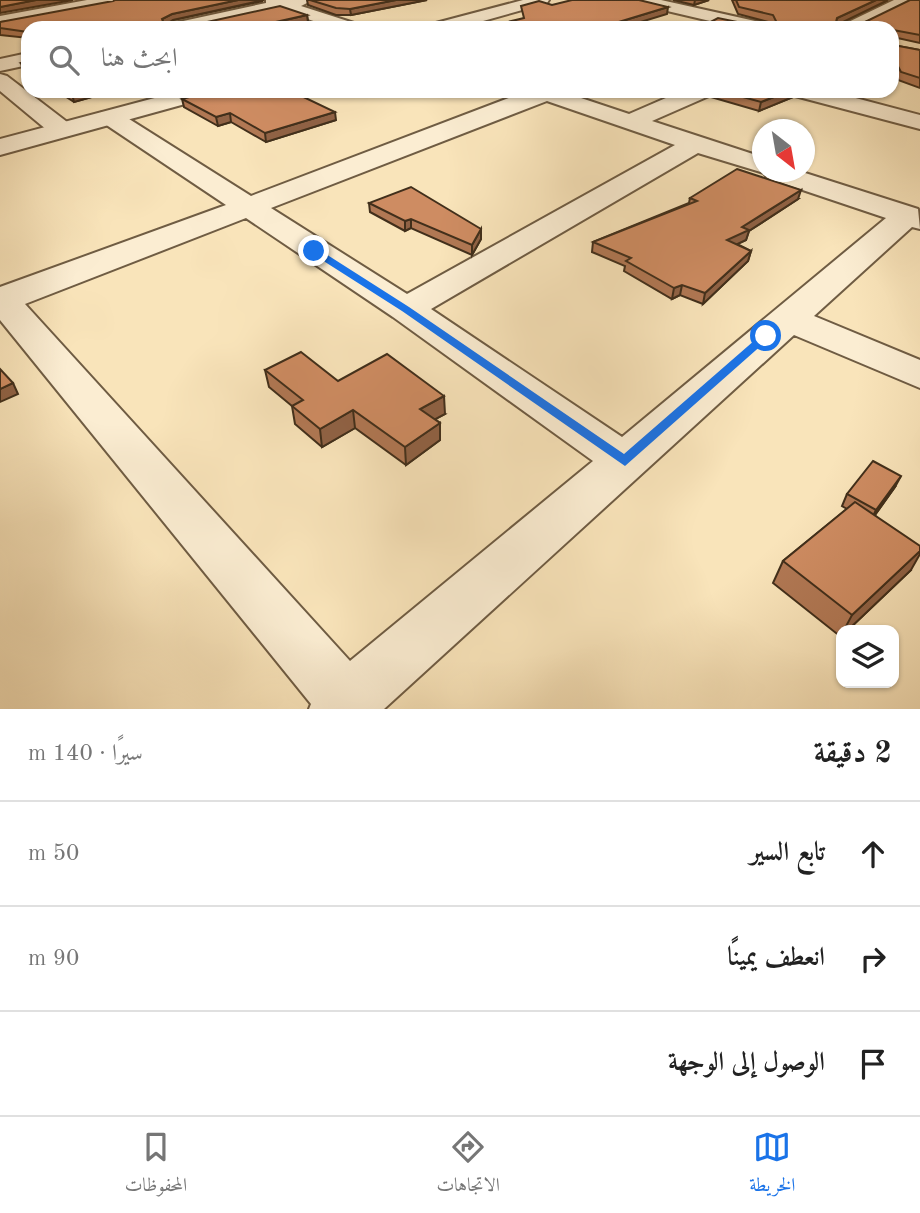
<!DOCTYPE html>
<html lang="ar">
<meta charset="utf-8">
<style>
body{margin:0;font-family:"Old Standard TT",Amiri,serif;background:#f2f2f2;color:#222;direction:rtl}
.controls{position:absolute;right:21px;bottom:21px;display:grid;overflow:hidden;border-radius:14px;box-shadow:0 2px 5px #0004}
.controls button{width:63px;height:63px;display:grid;place-items:center;padding:0;border:0;border-bottom:2px solid #e0e0e0;background:#fff;color:#222;font:35px sans-serif}
.compass{position:absolute;left:752px;top:119px;width:63px;height:63px;border-radius:50%;background:#fff;box-shadow:0 2px 5px #0004;rotate:149deg}
.stop{position:absolute;width:21px;height:21px;margin:-16px;border:5px solid #1a73e8;border-radius:50%;background:#fff}
.stop.end{background:#1a73e8;border-color:#fff;box-shadow:0 2px 7px #0008}
.list{margin:0;padding:0;list-style:none}
h2{display:flex;justify-content:space-between;align-items:center;height:91px;margin:0;padding:0 28px;font-size:30px}
h2 small{font-size:23px;font-weight:400;color:#767676}
.list li{display:grid;grid-template-columns:46px 1fr auto;gap:21px;align-items:center;box-sizing:border-box;height:105px;padding:0 28px;border-top:2px solid #e0e0e0}
.list b{display:block;font-size:26px;white-space:nowrap}
.list em{font-size:23px;font-style:normal;color:#767676}
.icon{flex:none;width:38px;height:38px;fill:none;stroke:currentColor;stroke-width:2;stroke-linecap:round;stroke-linejoin:round}
.map{position:relative;flex:none;width:920px;height:709px;overflow:hidden;direction:ltr}
.search{position:absolute;background:#fff;box-shadow:0 2px 5px #0004;left:21px;right:21px;top:21px;height:77px;display:flex;align-items:center;gap:18px;box-sizing:border-box;padding:0 24px;border-radius:21px;color:#767676;font-size:26px}
.sheet{height:406px;background:#fff}
nav{display:flex;justify-content:space-around;align-items:center;box-sizing:border-box;height:98px;border-top:2px solid #e0e0e0;background:#fff;font-size:19px;color:#767676}
nav a{display:grid;justify-items:center;gap:4px}
nav .on{color:#1a73e8}
.map>svg:first-child{display:block}
.lines{fill:none;stroke-linecap:round;stroke-linejoin:round}
.minor-casing{stroke:#6f5c43;stroke-width:4}
.tertiary-casing{stroke:#6f5c43;stroke-width:4}
.minor{fill:#fbedd2;fill-rule:evenodd}
.tertiary{fill:#fbedd2;fill-rule:evenodd}
.wall{fill:#b17854;stroke:#412f1b;stroke-width:2}
.shaded-wall{fill:#906245;stroke:#412f1b;stroke-width:2}
.building{fill:#ce8c62;stroke:#412f1b;stroke-width:2}
.route{fill:#1a73e8}
</style>
<div class="map">
<svg width="920" height="709" viewBox="0 0 920 709">
<rect width="100%" height="100%" fill="#f9e4ba"/>
<filter id="stains"><feTurbulence type="fractalNoise" baseFrequency=".00286" numOctaves="4"/><feColorMatrix values="0 0 0 0 .2 0 0 0 0 .09 0 0 0 0 .02 0 0 0 .5 -.17"/></filter>
<radialGradient id="worn" r=".72"><stop offset=".6" stop-color="#630" stop-opacity="0"/><stop offset="1" stop-color="#630" stop-opacity=".3"/></radialGradient>
<g class="lines">
<!-- minor casing -->
<g class="minor-casing">
<path id="minor" d="M 87,0 L 122,0 L 114,5 L 0,26 L 0,16 Z
M 266,0 L 313,0 L 301,6 L 357,24 L 360,28 L 334,28 L 281,10 L 199,28 L 165,28 L 174,23 L 266,3 Z
M 631,0 L 661,0 L 769,24 L 772,28 L 740,28 L 633,3 Z
M 894,0 L 916,0 L 860,28 L 836,28 Z
M 28,53 L 28,65 L 0,71 L 0,59 Z
M 0,74 L 7,76 L 71,125 L 74,130 L 71,135 L 53,135 L 0,91 Z
M 527,91 L 560,91 L 629,114 L 682,91 L 712,91 L 709,96 L 652,121 L 762,157 L 762,172 L 802,172 L 918,209 L 920,229 L 912,227 L 814,316 L 920,360 L 920,388 L 794,335 L 384,709 L 309,709 L 311,704 L 0,320 L 0,287 L 226,205 L 102,122 L 98,117 L 102,112 L 118,112 L 251,196 ZM 547,101 L 675,145 L 407,294 L 271,208 ZM 698,153 L 764,173 L 767,178 L 886,218 L 622,437 L 431,309 ZM 246,218 L 393,317 L 593,461 L 350,661 L 25,304 Z
M 792,91 L 829,91 L 920,115 L 920,129 L 795,96 Z"/>
</g>
<!-- tertiary casing -->
<g class="tertiary-casing">
<path id="tertiary" d="M 523,0 L 549,0 L 547,3 L 458,28 L 429,28 L 432,24 Z
M 181,91 L 217,91 L 214,96 L 0,155 L 0,139 Z"/>
</g>
<!-- minor -->
<use href="#minor" class="minor"/>
<!-- tertiary -->
<use href="#tertiary" class="tertiary"/>
</g>
<!-- wall -->
<path class="wall" d="M 307,0 L 427,0 L 351,15 L 336,15 L 308,5 Z
M 673,0 L 709,0 L 694,5 Z
M 732,0 L 888,0 L 841,22 L 863,23 L 920,0 L 920,43 L 893,37 L 893,45 L 920,50 L 920,88 L 898,80 L 892,68 L 892,28 L 742,23 L 772,23 L 738,14 Z
M 263,1 L 173,20 L 167,24 L 198,24 L 307,15 L 308,22 L 28,28 L 28,38 L 0,35 L 0,22 Z
M 28,61 L 28,73 L 23,70 L 21,63 Z
M 57,91 L 113,91 L 74,102 Z
M 712,91 L 794,91 L 793,97 L 759,111 L 711,97 Z
M 182,99 L 336,120 L 266,142 L 231,122 L 218,126 L 184,107 Z
M 690,198 L 798,199 L 749,231 L 746,240 L 737,244 L 751,251 L 748,261 L 703,304 L 680,295 L 672,299 L 624,271 L 625,266 L 592,252 L 593,242 L 689,203 Z
M 369,203 L 481,229 L 481,239 L 472,255 L 411,228 L 405,231 L 370,212 Z
M 265,370 L 338,381 L 445,414 L 435,419 L 440,423 L 440,440 L 406,465 L 355,428 L 322,447 L 295,424 L 292,406 L 269,387 Z
M 895,487 L 875,515 L 911,570 L 848,630 L 841,630 L 841,637 L 773,583 L 783,561 L 847,509 L 842,506 L 847,494 Z"/>
<!-- shaded-wall -->
<path class="shaded-wall" d="M 36,0 L 73,0 L 0,13 L 0,7 Z
M 238,0 L 264,0 L 173,20 L 164,26 L 162,19 L 172,14 Z
M 396,0 L 427,0 L 351,15 L 350,9 Z
M 695,0 L 709,0 L 694,5 Z
M 876,0 L 888,0 L 835,26 L 837,18 Z
M 668,7 L 667,14 L 621,28 L 599,28 Z
M 307,15 L 308,22 L 281,28 L 249,28 Z
M 81,91 L 113,91 L 74,102 L 72,94 Z
M 789,91 L 794,91 L 793,97 L 759,111 L 761,102 Z
M 335,112 L 336,120 L 266,142 L 265,133 Z
M 230,113 L 231,122 L 218,126 L 216,117 Z
M 801,190 L 798,199 L 749,231 L 746,240 L 725,250 L 727,240 L 742,227 Z
M 411,219 L 411,228 L 405,231 L 405,221 Z
M 481,229 L 481,239 L 472,255 L 472,245 Z
M 751,251 L 748,261 L 703,304 L 705,293 Z
M 682,285 L 680,295 L 672,299 L 674,288 Z
M 13,383 L 18,394 L 0,402 L 0,389 Z
M 444,396 L 445,414 L 421,427 L 420,409 Z
M 353,410 L 355,428 L 322,447 L 320,429 Z
M 440,423 L 440,440 L 406,465 L 405,447 Z
M 901,476 L 895,487 L 870,522 L 876,510 Z
M 920,551 L 920,554 L 911,570 L 848,630 L 844,630 L 852,615 Z"/>
<!-- building -->
<path class="building" d="M 0,0 L 36,0 L 0,7 Z
M 115,0 L 238,0 L 172,14 L 162,19 L 164,24 L 198,24 L 280,6 L 307,15 L 249,28 L 28,28 L 28,32 L 0,28 L 0,22 L 113,1 Z
M 310,0 L 396,0 L 350,9 L 336,8 Z
M 572,0 L 639,0 L 668,7 L 599,28 L 483,28 L 524,18 L 521,6 L 539,1 L 552,5 Z
M 736,0 L 876,0 L 837,18 L 836,22 L 863,23 L 910,0 L 920,0 L 920,35 L 893,30 L 893,45 L 920,50 L 920,78 L 901,72 L 892,55 L 892,28 L 699,28 L 718,18 L 742,23 L 774,23 L 776,21 L 773,15 L 739,7 Z
M 28,61 L 28,67 L 21,63 Z
M 68,91 L 81,91 L 72,94 Z
M 212,91 L 291,91 L 335,112 L 265,133 L 230,113 L 216,117 L 182,99 Z
M 721,91 L 789,91 L 761,102 Z
M 737,169 L 801,190 L 742,227 L 749,230 L 727,240 L 751,251 L 705,293 L 682,285 L 674,288 L 626,261 L 631,258 L 593,242 L 697,201 L 690,198 Z
M 411,187 L 481,229 L 472,245 L 411,219 L 405,221 L 369,203 Z
M 301,352 L 338,381 L 387,354 L 444,396 L 420,409 L 440,423 L 405,447 L 353,410 L 320,429 L 292,406 L 303,400 L 265,370 Z
M 0,369 L 13,383 L 0,389 Z
M 873,461 L 901,476 L 876,510 L 847,494 Z
M 855,502 L 920,546 L 920,551 L 852,615 L 783,561 Z"/>
<!-- route -->
<path class="route" d="M 311,249 L 318,249 L 409,307 L 624,454 L 763,333 L 772,336 L 625,466 L 402,311 L 311,253 Z"/>
<rect width="100%" height="100%" filter="url(#stains)"/>
<rect width="100%" height="100%" fill="url(#worn)"/>
</svg>
<div class="controls">
<button><svg class="icon" aria-label="layers" viewBox="0 0 24 24"><path d="M12 4l9 5-9 5-9-5zM3 14l9 5 9-5"/></svg></button>
</div>
<svg class="compass" viewBox="-18 -18 36 36"><path d="M0-13l5 13h-10z" fill="#e53935"/><path d="M0 13l5-13h-10z" fill="#767676"/></svg>
<div class="stop" style="left:766px;top:336px"></div>
<div class="stop end" style="left:314px;top:251px"></div>
<div class="search"><svg class="icon" aria-label="search" viewBox="0 0 24 24"><circle cx="10" cy="10" r="6"/><path d="M15 15l6 6"/></svg>ابحث هنا</div>
</div>
<section class="sheet">
<h2>2 دقيقة<small>سيرًا · 140 m</small></h2>
<ul class="list">
<li><svg class="icon" aria-label="ahead" viewBox="0 0 24 24"><path d="M12 20V5M6 11l6-6 6 6"/></svg><div><b>تابع السير</b></div><em>50 m</em></li>
<li><svg class="icon" aria-label="right" viewBox="0 0 24 24"><path d="M7 20v-9h11M14 6l5 5-5 5"/></svg><div><b>انعطف يمينًا</b></div><em>90 m</em></li>
<li><svg class="icon" aria-label="arrive" viewBox="0 0 24 24"><path d="M6 21V4h12l-3 4 3 4H6"/></svg><div><b>الوصول إلى الوجهة</b></div></li>
</ul>
</section>
<nav>
<a class="on"><svg class="icon" aria-label="map" viewBox="0 0 24 24"><path d="M3 6l6-2 6 2 6-2v14l-6 2-6-2-6 2zM9 4v14M15 6v14"/></svg>الخريطة</a>
<a><svg class="icon" aria-label="directions" viewBox="0 0 24 24"><path d="M12 3l9 9-9 9-9-9zM9 14v-3h6M13 9l2 2-2 2"/></svg>الاتجاهات</a>
<a><svg class="icon" aria-label="saved" viewBox="0 0 24 24"><path d="M7 4h10v16l-5-4-5 4z"/></svg>المحفوظات</a>
</nav>
